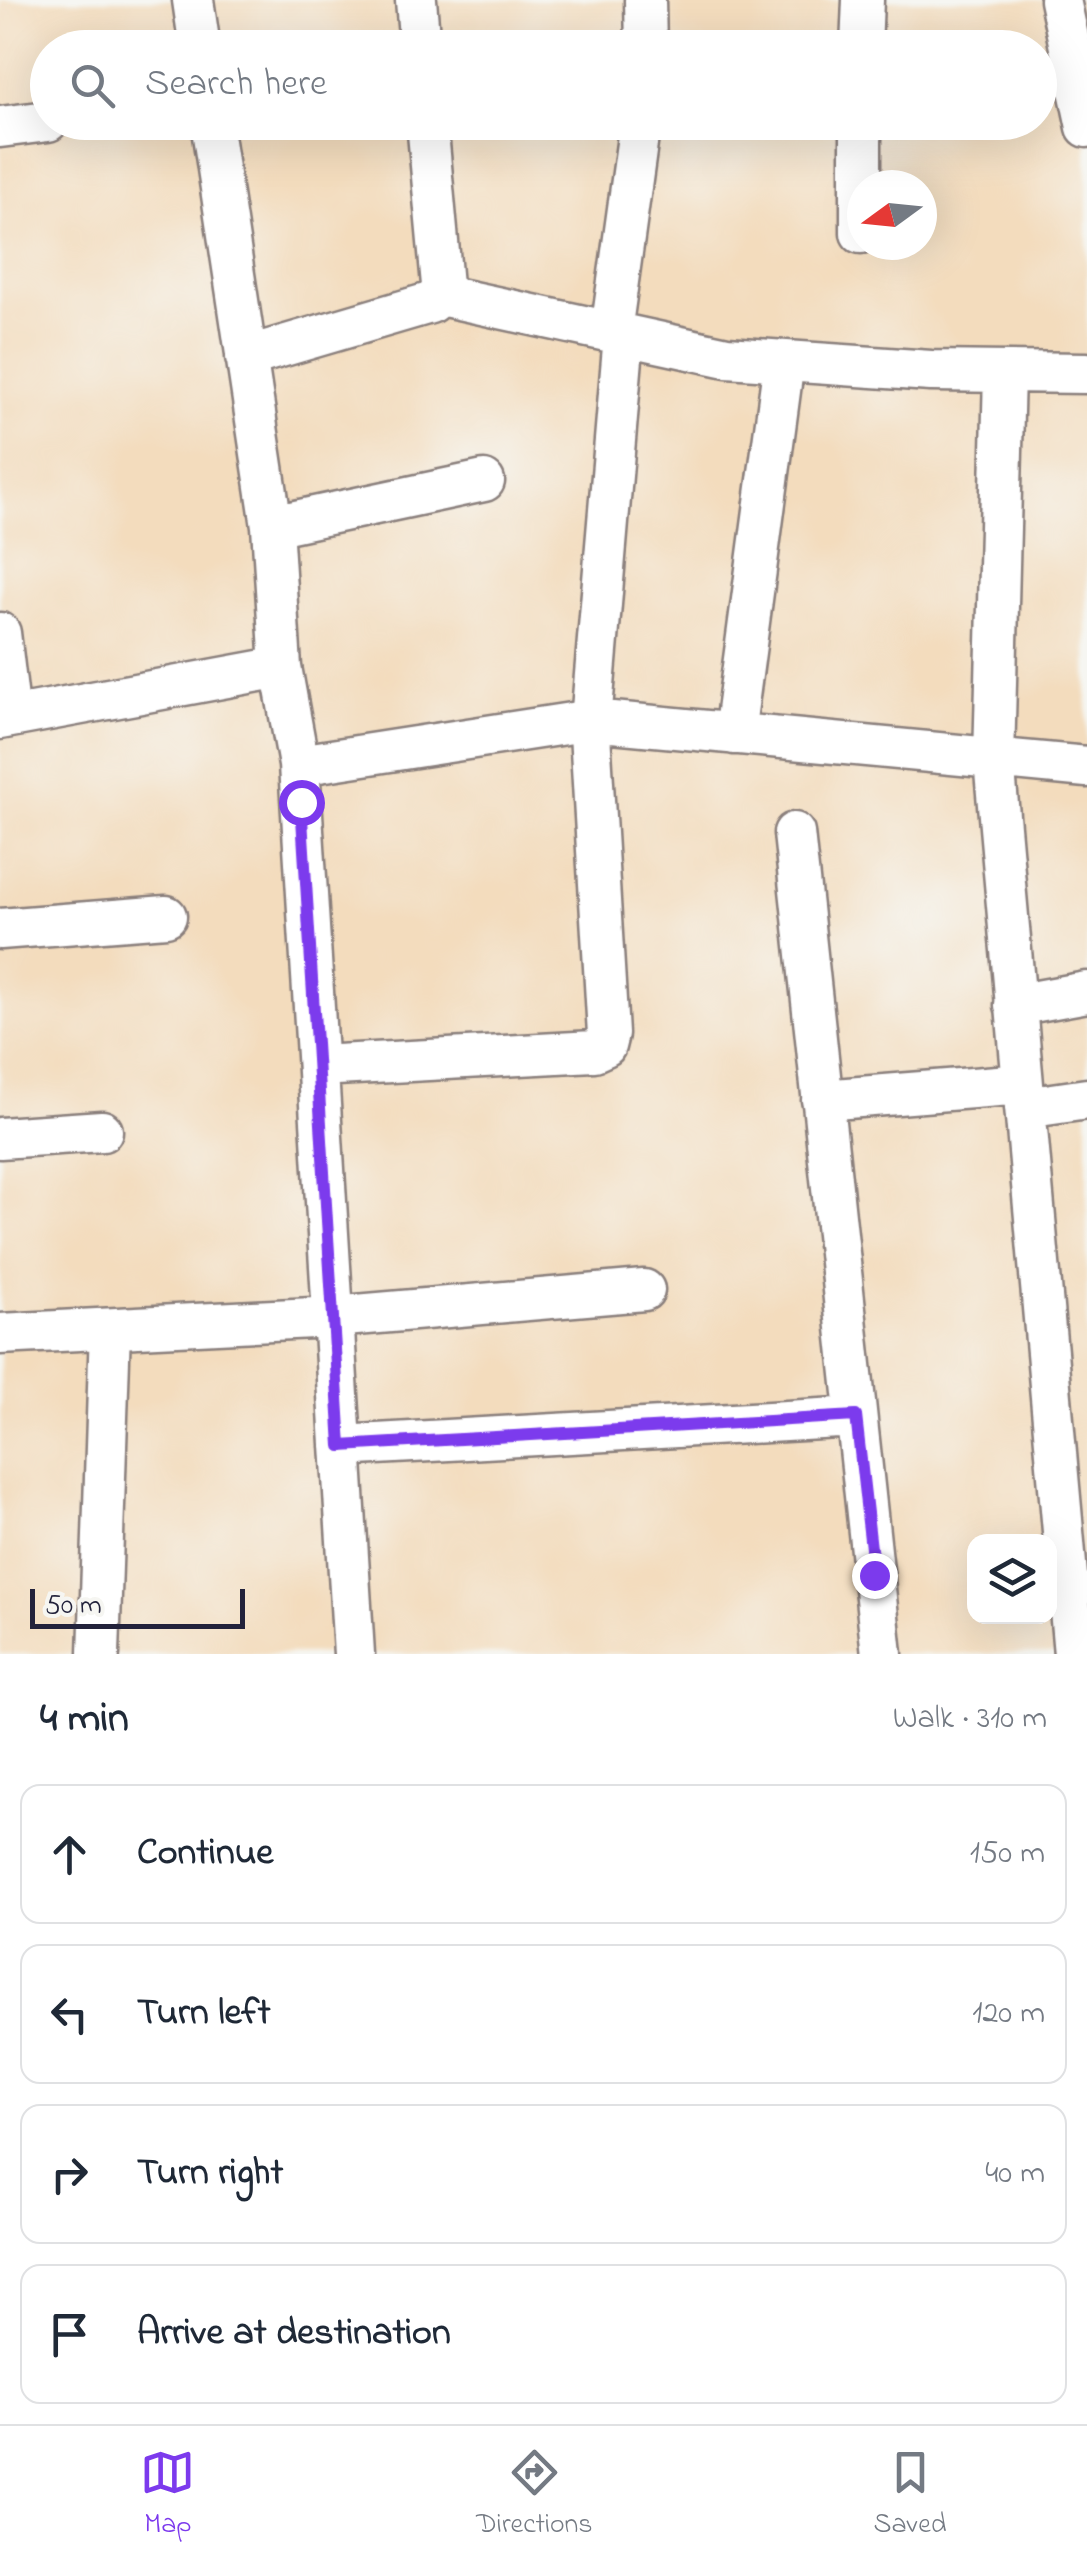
<!DOCTYPE html>
<meta charset="utf-8">
<style>
body{margin:0;font-family:"Indie Flower",sans-serif;background:#f2f2f3;color:#1f2937}
.controls{position:absolute;right:30px;bottom:30px;display:grid;overflow:hidden;border-radius:20px;box-shadow:0 10px 40px #0002}
.controls button{width:90px;height:90px;display:grid;place-items:center;padding:0;border:0;border-bottom:2px solid #e0e1e3;background:#fff;color:#1f2937;font:50px sans-serif}
.compass{position:absolute;left:847px;top:170px;width:90px;height:90px;border-radius:50%;background:#fff;box-shadow:0 10px 40px #0002;rotate:255deg}
.scale{position:absolute;left:30px;bottom:25px;width:215px;box-sizing:border-box;padding-left:10px;border:5px solid #22223b;border-top:0;font-size:28px;line-height:35px;white-space:nowrap;color:#22223b;-webkit-text-stroke:8px #f6f6f2;paint-order:stroke}
.stop{position:absolute;width:30px;height:30px;margin:-22px;border:8px solid #7c3aed;border-radius:50%;background:#fff}
.stop.end{background:#7c3aed;border-color:#fff;box-shadow:0 2px 10px #0008}
.list{margin:0;padding:0;list-style:none}
h2{display:flex;justify-content:space-between;align-items:center;height:130px;margin:0;padding:0 40px;font-size:42px}
h2 small{font-size:32px;font-weight:400;color:#747a83}
.list li{display:grid;grid-template-columns:65px 1fr auto;gap:30px;align-items:center;box-sizing:border-box;height:140px;margin:0 20px 20px;padding:0 20px;border:2px solid #e0e1e3;border-radius:20px}
.list b{display:block;font-size:38px;white-space:nowrap}
.list em{font-size:32px;font-style:normal;color:#747a83}
.icon{flex:none;width:55px;height:55px;fill:none;stroke:currentColor;stroke-width:2;stroke-linecap:round;stroke-linejoin:round}
.map{position:relative;flex:none;width:1087px;height:1654px;overflow:hidden}
.search{position:absolute;background:#fff;box-shadow:0 10px 40px #0002;left:30px;right:30px;top:30px;height:110px;display:flex;align-items:center;gap:25px;box-sizing:border-box;padding:0 35px;border-radius:55px;color:#747a83;font-size:38px}
.sheet{height:770px;background:#fff}
nav{display:flex;justify-content:space-around;align-items:center;box-sizing:border-box;height:140px;border-top:2px solid #e0e1e3;background:#fff;font-size:28px;color:#747a83}
nav a{display:grid;justify-items:center;gap:5px}
nav .on{color:#7c3aed}
.map>svg:first-child{display:block}
.lines{fill:none;stroke-linecap:round;stroke-linejoin:round}
.minor-casing{stroke:#8a7f7c;stroke-width:45}
.minor{stroke:#fff;stroke-width:40}
.route{stroke:#7c3aed;stroke-width:12}
</style>
<div class="map">
<svg width="1087" height="1654" viewBox="0 0 1087 1654">
<rect width="100%" height="100%" fill="#f6f6f2"/>
<filter id="ink" filterUnits="userSpaceOnUse"><feTurbulence type="fractalNoise" baseFrequency=".01" numOctaves="2"/><feDisplacementMap in="SourceGraphic" scale="20" xChannelSelector="R" yChannelSelector="G"/><feConvolveMatrix kernelMatrix="1 2 1 2 8 2 1 2 1" color-interpolation-filters="sRGB"/></filter>
<filter id="wash" filterUnits="userSpaceOnUse"><feTurbulence type="fractalNoise" baseFrequency=".0048" numOctaves="4" result="noise"/><feDisplacementMap in="SourceGraphic" scale="40" xChannelSelector="R" yChannelSelector="G"/><feGaussianBlur stdDeviation="2.25" result="paint"/><feColorMatrix in="noise" values="0 0 0 0 0 0 0 0 0 0 0 0 0 0 0 0 0 1.4 0 .05"/><feComposite in="paint" operator="in"/></filter>
<g filter="url(#wash)">
<rect width="100%" height="100%" fill="#f3dcbd"/>
</g>
<g filter="url(#ink)">
<g class="lines">
<!-- minor casing -->
<g class="minor-casing">
<path id="minor" d="M 193,0 L 200,48
M 416,0 L 420,48
M 645,0 L 646,48
M 1060,0 L 1087,127
M 861,48 L 863,0
M 211,122 L 272,526 L 281,667
M 0,127 L 48,121
M 861,233 L 861,122
M 440,295 L 727,357 L 931,371 L 1087,373
M 611,332 L 640,122
M 246,357 L 430,303 L 440,295 L 442,285 L 427,122
M 1004,373 L 994,760 L 1074,1654
M 272,526 L 484,481
M 0,633 L 10,717
M 0,719 L 281,667 L 299,765 L 354,1654
M 734,734 L 784,361
M 299,765 L 591,720 L 1087,767
M 794,833 L 882,1654
M 0,929 L 166,916
M 1015,1005 L 1087,992
M 318,1066 L 594,1051 L 605,1046 L 608,1034 L 590,733 L 624,335
M 822,1100 L 1023,1084
M 1025,1108 L 1087,1099
M 0,1138 L 102,1131
M 0,1334 L 333,1317 L 644,1290
M 341,1446 L 856,1417
M 99,1654 L 110,1329"/>
</g>
<!-- minor -->
<use href="#minor" class="minor"/>
</g>
</g>
<g class="lines" filter="url(#ink)">
<!-- route -->
<path class="route" d="M 301,802 L 341,1446 L 856,1416 L 874,1575"/>
</g>
</svg>
<div class="controls">
<button><svg class="icon" aria-label="layers" viewBox="0 0 24 24"><path d="M12 4l9 5-9 5-9-5zM3 14l9 5 9-5"/></svg></button>
</div>
<svg class="compass" viewBox="-18 -18 36 36"><path d="M0-13l5 13h-10z" fill="#e53935"/><path d="M0 13l5-13h-10z" fill="#747a83"/></svg>
<div class="scale">50 m</div>
<div class="stop" style="left:301px;top:802px"></div>
<div class="stop end" style="left:874px;top:1575px"></div>
<div class="search"><svg class="icon" aria-label="search" viewBox="0 0 24 24"><circle cx="10" cy="10" r="6"/><path d="M15 15l6 6"/></svg>Search here</div>
</div>
<section class="sheet">
<h2>4 min<small>Walk · 310 m</small></h2>
<ul class="list">
<li><svg class="icon" aria-label="ahead" viewBox="0 0 24 24"><path d="M12 20V5M6 11l6-6 6 6"/></svg><div><b>Continue</b></div><em>150 m</em></li>
<li><svg class="icon" aria-label="left" viewBox="0 0 24 24"><path d="M17 20v-9H6M10 6l-5 5 5 5"/></svg><div><b>Turn left</b></div><em>120 m</em></li>
<li><svg class="icon" aria-label="right" viewBox="0 0 24 24"><path d="M7 20v-9h11M14 6l5 5-5 5"/></svg><div><b>Turn right</b></div><em>40 m</em></li>
<li><svg class="icon" aria-label="arrive" viewBox="0 0 24 24"><path d="M6 21V4h12l-3 4 3 4H6"/></svg><div><b>Arrive at destination</b></div></li>
</ul>
</section>
<nav>
<a class="on"><svg class="icon" aria-label="map" viewBox="0 0 24 24"><path d="M3 6l6-2 6 2 6-2v14l-6 2-6-2-6 2zM9 4v14M15 6v14"/></svg>Map</a>
<a><svg class="icon" aria-label="directions" viewBox="0 0 24 24"><path d="M12 3l9 9-9 9-9-9zM9 14v-3h6M13 9l2 2-2 2"/></svg>Directions</a>
<a><svg class="icon" aria-label="saved" viewBox="0 0 24 24"><path d="M7 4h10v16l-5-4-5 4z"/></svg>Saved</a>
</nav>
